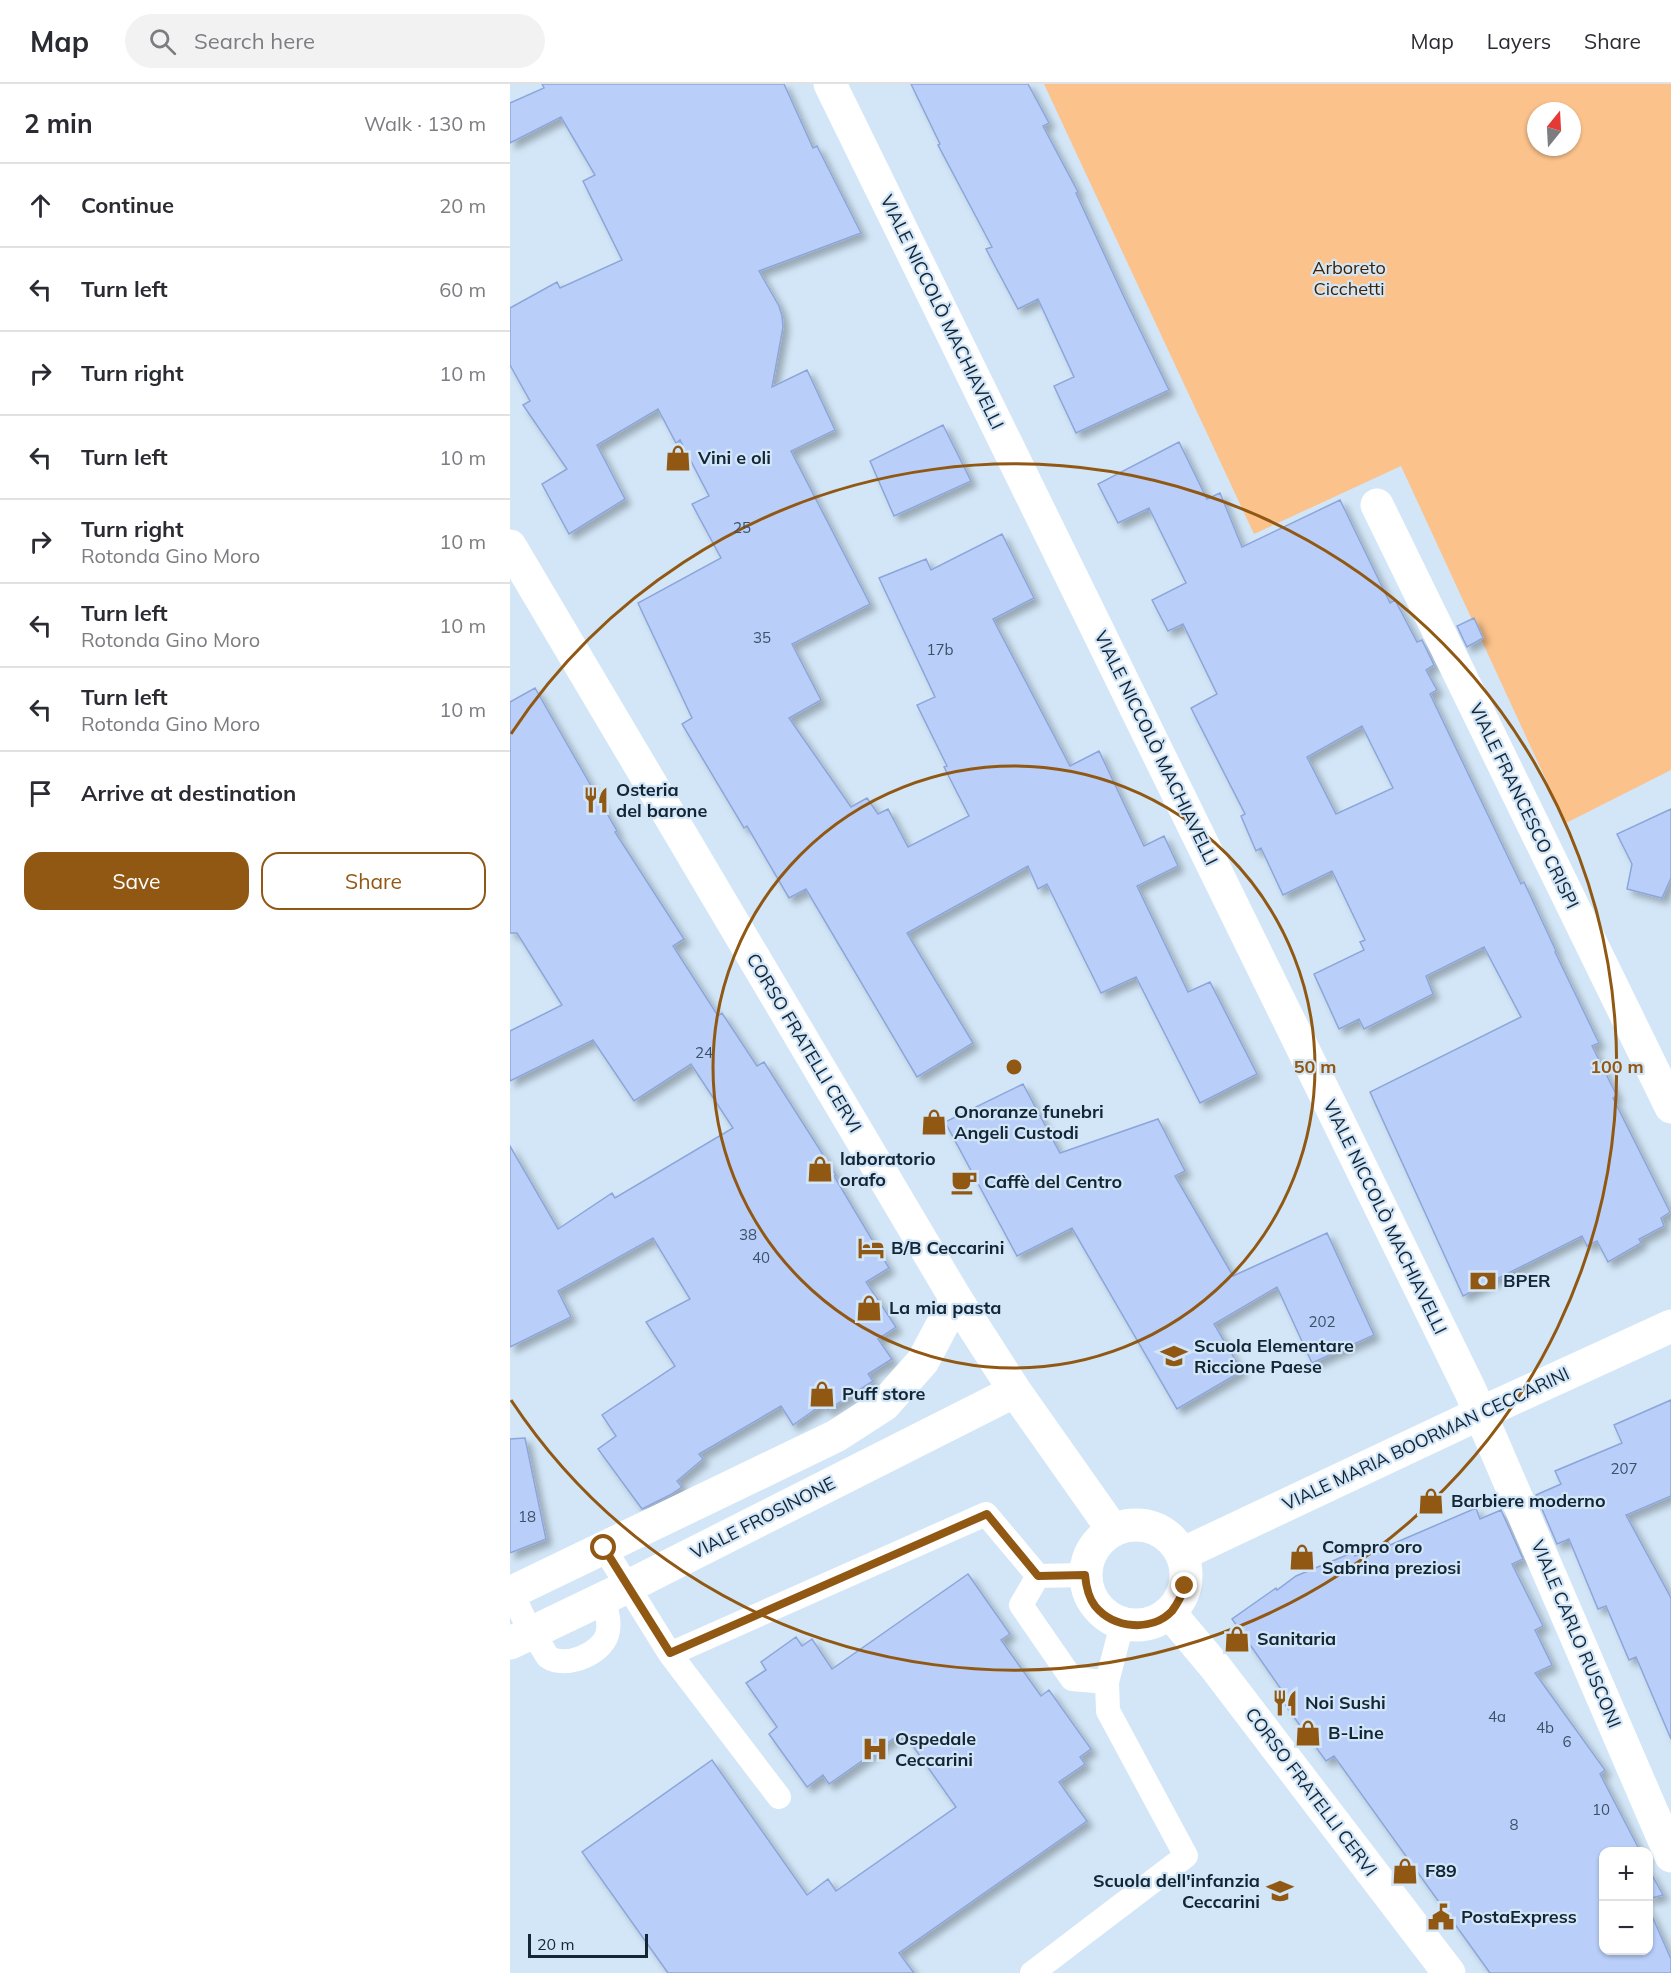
<!DOCTYPE html>
<meta charset="utf-8">
<style>
body{margin:0;font-family:Mulish,sans-serif;background:#f2f2f3;color:#2b2b33}
.controls{position:absolute;right:18px;bottom:18px;display:grid;overflow:hidden;border-radius:12px;box-shadow:0 2px 4px #0004}
.controls button{width:54px;height:54px;display:grid;place-items:center;padding:0;border:0;border-bottom:2px solid #e1e1e2;background:#fff;color:#2b2b33;font:30px sans-serif}
.compass{position:absolute;left:1017px;top:18px;width:54px;height:54px;border-radius:50%;background:#fff;box-shadow:0 2px 4px #0004;rotate:18deg}
.scale{position:absolute;left:18px;bottom:15px;width:120px;box-sizing:border-box;padding-left:6px;border:3px solid #122636;border-top:0;font-size:16px;line-height:21px;white-space:nowrap;color:#122636;-webkit-text-stroke:4px #d2e6f7;paint-order:stroke}
.stop{position:absolute;width:18px;height:18px;margin:-14px;border:4px solid #915813;border-radius:50%;background:#fff}
.stop.end{background:#915813;border-color:#fff;box-shadow:0 2px 6px #0008}
.list{margin:0;padding:0;list-style:none}
h2{display:flex;justify-content:space-between;align-items:center;height:78px;margin:0;padding:0 24px;font-size:26px}
h2 small{font-size:20px;font-weight:400;color:#7c7c81}
.list li{display:grid;grid-template-columns:39px 1fr auto;gap:18px;align-items:center;box-sizing:border-box;height:84px;padding:0 24px;border-top:2px solid #e1e1e2}
.list b{display:block;font-size:22px;white-space:nowrap}
.list p{margin:0;font-size:20px;white-space:nowrap;color:#7c7c81}
.list em{font-size:20px;font-style:normal;color:#7c7c81}
.actions{display:flex;gap:12px;padding:18px 24px}
.actions a{flex:1;padding:14px 0;border:2px solid #915813;border-radius:18px;text-align:center;font-size:21px;color:#915813}
.actions .main{background:#915813;color:#fff}
.icon{flex:none;width:33px;height:33px;fill:none;stroke:currentColor;stroke-width:2;stroke-linecap:round;stroke-linejoin:round}
.map{position:relative;flex:none;width:1161px;height:1889px;overflow:hidden}
header{display:flex;align-items:center;gap:36px;box-sizing:border-box;height:84px;padding:0 30px;background:#fff;border-bottom:2px solid #e1e1e2}
header strong{font-size:28px}
nav{display:flex;gap:33px;margin-inline-start:auto;font-size:21px}
.search{width:420px;height:54px;background:#f2f2f3;display:flex;align-items:center;gap:15px;box-sizing:border-box;padding:0 21px;border-radius:33px;color:#7c7c81;font-size:22px}
main{display:flex}
aside{flex:1;background:#fff}
.map>svg:first-child{display:block}
.green{fill:#fbc28b;fill-rule:evenodd}
.building{fill:#b9cff9;stroke:#8da6da;stroke-width:1.5;fill-rule:evenodd;filter:url(#shadow)}
.lines{fill:none;stroke-linecap:round;stroke-linejoin:round}
.lane{stroke:#fff;stroke-width:24}
.street{stroke:#fff;stroke-width:33}
.secondary{stroke:#fff;stroke-width:33}
.route{stroke:#915813;stroke-width:8}
.ring{fill:none;stroke:#915813;stroke-width:3}
.labels{text-anchor:middle;stroke-width:4.5;stroke-linejoin:round;paint-order:stroke}
.number-label{font-size:15px;fill:#3c5067}
.park-label{font-size:18px;fill:#402200;stroke:#d2e6f7}
.street-label{font-size:18px;fill:#122636;stroke:#d2e6f7}
.poi-label{font-size:18px;font-weight:bold;fill:#122636;stroke:#d2e6f7;text-anchor:start}
.centre{fill:#915813;stroke:#d2e6f7;stroke-width:3}
.ring-label{font-size:18px;text-anchor:middle;font-weight:bold;fill:#915813;stroke:#d2e6f7;stroke-width:4.5;stroke-linejoin:round;paint-order:stroke}
</style>
<header>
<strong>Map</strong>
<div class="search"><svg class="icon" aria-label="search" viewBox="0 0 24 24"><circle cx="10" cy="10" r="6"/><path d="M15 15l6 6"/></svg>Search here</div>
<nav><a>Map</a><a>Layers</a><a>Share</a></nav>
</header>
<main>
<aside>
<h2>2 min<small>Walk · 130 m</small></h2>
<ul class="list">
<li><svg class="icon" aria-label="ahead" viewBox="0 0 24 24"><path d="M12 20V5M6 11l6-6 6 6"/></svg><div><b>Continue</b></div><em>20 m</em></li>
<li><svg class="icon" aria-label="left" viewBox="0 0 24 24"><path d="M17 20v-9H6M10 6l-5 5 5 5"/></svg><div><b>Turn left</b></div><em>60 m</em></li>
<li><svg class="icon" aria-label="right" viewBox="0 0 24 24"><path d="M7 20v-9h11M14 6l5 5-5 5"/></svg><div><b>Turn right</b></div><em>10 m</em></li>
<li><svg class="icon" aria-label="left" viewBox="0 0 24 24"><path d="M17 20v-9H6M10 6l-5 5 5 5"/></svg><div><b>Turn left</b></div><em>10 m</em></li>
<li><svg class="icon" aria-label="right" viewBox="0 0 24 24"><path d="M7 20v-9h11M14 6l5 5-5 5"/></svg><div><b>Turn right</b><p>Rotonda Gino Moro</p></div><em>10 m</em></li>
<li><svg class="icon" aria-label="left" viewBox="0 0 24 24"><path d="M17 20v-9H6M10 6l-5 5 5 5"/></svg><div><b>Turn left</b><p>Rotonda Gino Moro</p></div><em>10 m</em></li>
<li><svg class="icon" aria-label="left" viewBox="0 0 24 24"><path d="M17 20v-9H6M10 6l-5 5 5 5"/></svg><div><b>Turn left</b><p>Rotonda Gino Moro</p></div><em>10 m</em></li>
<li><svg class="icon" aria-label="arrive" viewBox="0 0 24 24"><path d="M6 21V4h12l-3 4 3 4H6"/></svg><div><b>Arrive at destination</b></div></li>
</ul>
<div class="actions"><a class="main">Save</a><a>Share</a></div>
</aside>
<div class="map">
<svg width="1161" height="1889" viewBox="0 0 1161 1889">
<defs>
<filter id="shadow"><feDropShadow dx="5.5" dy="5.5" stdDeviation="3" flood-color="#0004"/></filter>
</defs>
<rect width="100%" height="100%" fill="#d2e6f7"/>
<!-- green -->
<path class="green" d="M 534,0 L 1161,0 L 1161,686 L 1056,739 L 891,382 L 744,450 ZM 1026,27 L 1062,27 L 1062,63 L 1026,63 Z"/>
<!-- building -->
<path class="building" d="M 32,0 L 274,0 L 303,64 L 307,62 L 351,149 L 249,187 L 269,222 L 272,232 L 273,243 L 262,303 L 297,286 L 325,346 L 281,367 L 360,520 L 282,560 L 311,616 L 279,634 L 341,723 L 357,714 L 368,730 L 378,725 L 398,763 L 459,732 L 434,683 L 437,682 L 407,621 L 425,613 L 369,494 L 416,475 L 421,486 L 492,450 L 524,514 L 483,535 L 560,682 L 589,667 L 634,762 L 654,752 L 668,782 L 627,802 L 678,908 L 700,898 L 747,990 L 690,1019 L 626,893 L 591,909 L 537,800 L 528,805 L 518,782 L 397,849 L 463,959 L 407,993 L 296,805 L 279,814 L 237,742 L 234,744 L 172,640 L 182,634 L 128,519 L 211,474 L 182,420 L 199,412 L 170,356 L 166,359 L 148,325 L 87,361 L 115,415 L 59,450 L 32,400 L 57,385 L 13,321 L 20,317 L 0,281 L 0,224 L 47,198 L 50,204 L 112,176 L 73,97 L 85,91 L 51,33 L 0,59 L 0,19 L 34,4 Z
M 401,0 L 518,0 L 539,39 L 533,42 L 568,108 L 566,109 L 614,213 L 659,306 L 566,349 L 544,302 L 564,293 L 528,215 L 508,225 L 476,165 L 482,163 L 428,61 L 430,60 Z
M 433,341 L 461,397 L 384,432 L 360,377 Z
M 669,358 L 697,415 L 710,409 L 732,463 L 830,416 L 880,519 L 885,516 L 907,558 L 912,556 L 924,581 L 916,586 L 927,606 L 920,610 L 1011,800 L 1014,798 L 1046,867 L 1045,868 L 1089,959 L 1082,962 L 1107,1012 L 1103,1014 L 1160,1128 L 1151,1134 L 1154,1142 L 1129,1155 L 1131,1159 L 1098,1178 L 1087,1157 L 1077,1162 L 1072,1152 L 953,1212 L 860,1008 L 1011,933 L 974,863 L 916,892 L 923,910 L 854,945 L 849,935 L 829,945 L 804,890 L 854,866 L 850,858 L 855,856 L 822,787 L 773,811 L 751,764 L 746,767 L 731,732 L 735,730 L 681,624 L 707,610 L 673,540 L 658,547 L 642,516 L 676,499 L 639,424 L 608,439 L 588,400 ZM 852,642 L 883,704 L 826,730 L 797,673 Z
M 964,534 L 973,554 L 957,563 L 947,542 Z
M 25,604 L 107,747 L 105,748 L 174,855 L 163,862 L 208,932 L 212,929 L 247,982 L 254,978 L 326,1091 L 324,1092 L 379,1184 L 356,1198 L 386,1243 L 368,1255 L 382,1275 L 358,1290 L 363,1297 L 318,1326 L 313,1320 L 283,1341 L 271,1322 L 189,1370 L 193,1375 L 167,1397 L 172,1403 L 160,1411 L 132,1425 L 88,1365 L 106,1352 L 92,1331 L 165,1282 L 136,1238 L 180,1215 L 143,1154 L 48,1207 L 61,1233 L 0,1263 L 0,1062 L 48,1145 L 102,1109 L 105,1114 L 223,1044 L 181,980 L 124,1017 L 83,956 L 0,997 L 0,947 L 52,921 L 7,849 L 0,849 L 0,618 Z
M 1161,725 L 1161,794 L 1152,814 L 1117,805 L 1122,780 L 1107,750 Z
M 513,1000 L 550,1069 L 648,1035 L 675,1087 L 665,1092 L 723,1192 L 817,1149 L 864,1251 L 802,1279 L 767,1203 L 704,1240 L 732,1287 L 667,1325 L 562,1144 L 507,1172 L 435,1038 Z
M 1161,1316 L 1161,1412 L 1116,1431 L 1161,1514 L 1161,1655 L 1126,1573 L 1119,1576 L 1096,1522 L 1088,1525 L 1059,1455 L 1047,1460 L 1026,1411 L 1051,1400 L 1045,1387 L 1112,1359 L 1104,1341 Z
M 15,1354 L 36,1455 L 0,1469 L 0,1355 Z
M 966,1424 L 970,1435 L 991,1426 L 1013,1475 L 1002,1480 L 1033,1542 L 1025,1546 L 1042,1581 L 1025,1589 L 1095,1686 L 1090,1690 L 1130,1767 L 1094,1767 L 1094,1866 L 1138,1866 L 1138,1823 L 1161,1875 L 1161,1889 L 980,1889 L 824,1672 L 816,1677 L 775,1621 L 780,1618 L 722,1535 L 766,1504 L 767,1506 L 786,1492 L 844,1468 L 845,1472 L 878,1458 L 880,1461 Z
M 458,1490 L 500,1550 L 491,1556 L 531,1612 L 539,1606 L 581,1665 L 570,1673 L 575,1680 L 549,1698 L 577,1737 L 389,1869 L 404,1889 L 158,1889 L 72,1768 L 202,1676 L 297,1811 L 318,1795 L 326,1807 L 446,1723 L 393,1648 L 319,1700 L 313,1691 L 297,1703 L 259,1650 L 267,1643 L 236,1599 L 256,1586 L 251,1578 L 286,1553 L 292,1562 L 302,1555 L 322,1585 Z
M 1138,1784 L 1153,1811 L 1138,1815 Z"/>
<g class="lines">
<!-- lane -->
<path class="lane" d="M 94,1464 L 160,1570 L 476,1430 L 528,1492 L 575,1491
M 528,1492 L 511,1521 L 562,1595 L 597,1598
M 2,1508 C 12,1531 18,1546 33,1565 C 35,1568 36,1571 38,1573 C 55,1585 91,1570 97,1551 C 101,1539 96,1526 94,1514
M 160,1570 L 269,1713
M 522,1889 L 676,1772 L 598,1627 L 597,1598 L 612,1540"/>
<!-- street -->
<path class="street" d="M 320,0 L 960,1306 L 1161,1772
M 867,421 L 1161,1023
M 0,462 L 446,1215
M 660,1529 L 706,1584 L 939,1889"/>
<!-- secondary -->
<path class="secondary" d="M576 1491a50 50 0 1 1 100 0a50 50 0 1 1-100 0Z
M 672,1470 L 971,1329 L 1161,1242
M 0,1509 L 326,1352 L 374,1321 L 413,1277 L 446,1215 L 505,1307 L 603,1446
M 0,1559 L 117,1503 L 505,1307"/>
</g>
<g class="lines">
<!-- route -->
<path class="route" d="M 94,1464 L 160,1569 L 477,1430 L 528,1492 L 575,1491 C 576,1502 578,1513 585,1522 C 604,1545 642,1548 662,1527 C 668,1519 672,1511 675,1502"/>
</g>
<!-- distance rings -->
<g class="ring">
<circle cx="504" cy="983" r="301"/>
<path d="M1 650A603 603 0 1 1 1 1316"/>
</g>
<!-- icons -->
<defs>
<g id="shop-bare" transform="scale(2.07)"><path d="M-5-2.5h2.3a2.7 3.5 0 0 1 5.4 0H5L5.5 6h-11ZM-1.5-2.5h3a1.5 2.3 0 0 0-3 0Z" fill="#915813" stroke="#d2e6f7" stroke-width="2.5" paint-order="stroke"/></g>
<g id="restaurant-bare" transform="scale(2.07)"><path d="M-5-6h1v4h1v-4h1v4h1v-4h1v5L-1.5 .5V6h-2V.5L-5-1ZM5-6V6H3V1.5H1.5Q1.5-4 5-6Z" fill="#915813" stroke="#d2e6f7" stroke-width="2.5" paint-order="stroke"/></g>
<g id="cafe-bare" transform="scale(2.07)"><path d="M-5.5-4.5H6V0H3Q3 3.5 0 3.5H-2.5Q-5.5 3.5-5.5 0ZM3-3.2v2h1.7v-2ZM-6 4.5H4V6H-6Z" fill="#915813" stroke="#d2e6f7" stroke-width="2.5" paint-order="stroke"/></g>
<g id="hotel-bare" transform="scale(2.07)"><path d="M-6-4.5h1.5V1H6V5H4.5V3h-9V5H-6ZM-4 0a1.8 1.8 0 1 1 3.6 0ZM.5 0V-2.5h3Q6-2.5 6 0Z" fill="#915813" stroke="#d2e6f7" stroke-width="2.5" paint-order="stroke"/></g>
<g id="bank-bare" transform="scale(2.07)"><path d="M-6-4H6V4H-6ZM0-2.3a2.3 2.3 0 1 0 0 4.6a2.3 2.3 0 1 0 0-4.6Z" fill="#915813" stroke="#d2e6f7" stroke-width="2.5" paint-order="stroke"/></g>
<g id="school-bare" transform="scale(2.07)"><path d="M0-5L7-2L0 1L-7-2ZM-4 1L0 2.5L4 1V4Q0 6-4 4Z" fill="#915813" stroke="#d2e6f7" stroke-width="2.5" paint-order="stroke"/></g>
<g id="hospital-bare" transform="scale(2.07)"><path d="M-5-5h3v3.5h4V-5h3V5h-3V1.5h-4V5h-3Z" fill="#915813" stroke="#d2e6f7" stroke-width="2.5" paint-order="stroke"/></g>
<g id="civic-bare" transform="scale(2.07)"><path d="M-.6-6.5H3V-4.5H.6V-3L4-1V1h2V6H-6V1h2V-1L-.6-3ZM-1.2 2.5V6h2.4V2.5Z" fill="#915813" stroke="#d2e6f7" stroke-width="2.5" paint-order="stroke"/></g>
</defs>
<g fill-rule="evenodd">
<use href="#shop-bare" x="168" y="374"/>
<use href="#restaurant-bare" x="86" y="716"/>
<use href="#shop-bare" x="424" y="1038"/>
<use href="#shop-bare" x="310" y="1085"/>
<use href="#cafe-bare" x="454" y="1098"/>
<use href="#hotel-bare" x="361" y="1164"/>
<use href="#bank-bare" x="973" y="1197"/>
<use href="#shop-bare" x="359" y="1224"/>
<use href="#school-bare" x="664" y="1272"/>
<use href="#shop-bare" x="312" y="1310"/>
<use href="#shop-bare" x="921" y="1417"/>
<use href="#shop-bare" x="792" y="1473"/>
<use href="#shop-bare" x="727" y="1555"/>
<use href="#restaurant-bare" x="775" y="1619"/>
<use href="#shop-bare" x="798" y="1649"/>
<use href="#hospital-bare" x="365" y="1665"/>
<use href="#shop-bare" x="895" y="1787"/>
<use href="#school-bare" x="770" y="1807"/>
<use href="#civic-bare" x="931" y="1833"/>
</g>
<g class="labels">
<!-- number labels -->
<g class="number-label">
<text x="232" y="449">25</text>
<text x="252" y="559">35</text>
<text x="430" y="571">17b</text>
<text x="194" y="974">24</text>
<text x="238" y="1156">38</text>
<text x="251" y="1179">40</text>
<text x="812" y="1243">202</text>
<text x="1114" y="1390">207</text>
<text x="17" y="1438">18</text>
<text x="987" y="1638">4a</text>
<text x="1035" y="1649">4b</text>
<text x="1057" y="1663">6</text>
<text x="1091" y="1731">10</text>
<text x="1004" y="1746">8</text>
</g>
<!-- park labels -->
<g class="park-label">
<text x="839" y="190">Arboreto<tspan x="839" dy="21">Cicchetti</tspan></text>
</g>
<!-- street labels -->
<g class="street-label">
<text transform="translate(432 228) rotate(64)" y="6">VIALE NICCOLÒ MACHIAVELLI</text>
<text transform="translate(646 664) rotate(64)" y="6">VIALE NICCOLÒ MACHIAVELLI</text>
<text transform="translate(1014 722) rotate(64)" y="6">VIALE FRANCESCO CRISPI</text>
<text transform="translate(294 959) rotate(59)" y="6">CORSO FRATELLI CERVI</text>
<text transform="translate(875 1133) rotate(64)" y="6">VIALE NICCOLÒ MACHIAVELLI</text>
<text transform="translate(916 1355) rotate(-25)" y="6">VIALE MARIA BOORMAN CECCARINI</text>
<text transform="translate(253 1434) rotate(-27)" y="6">VIALE FROSINONE</text>
<text transform="translate(1066 1550) rotate(67)" y="6">VIALE CARLO RUSCONI</text>
<text transform="translate(801 1708) rotate(53)" y="6">CORSO FRATELLI CERVI</text>
</g>
<!-- poi labels -->
<g class="poi-label">
<text x="188" y="380">Vini e oli</text>
<text x="106" y="712">Osteria<tspan x="106" dy="21">del barone</tspan></text>
<text x="444" y="1034">Onoranze funebri<tspan x="444" dy="21">Angeli Custodi</tspan></text>
<text x="330" y="1081">laboratorio<tspan x="330" dy="21">orafo</tspan></text>
<text x="474" y="1104">Caffè del Centro</text>
<text x="381" y="1170">B/B Ceccarini</text>
<text x="993" y="1203">BPER</text>
<text x="379" y="1230">La mia pasta</text>
<text x="684" y="1268">Scuola Elementare<tspan x="684" dy="21">Riccione Paese</tspan></text>
<text x="332" y="1316">Puff store</text>
<text x="941" y="1423">Barbiere moderno</text>
<text x="812" y="1469">Compro oro<tspan x="812" dy="21">Sabrina preziosi</tspan></text>
<text x="747" y="1561">Sanitaria</text>
<text x="795" y="1625">Noi Sushi</text>
<text x="818" y="1655">B-Line</text>
<text x="385" y="1661">Ospedale<tspan x="385" dy="21">Ceccarini</tspan></text>
<text x="915" y="1793">F89</text>
<text x="750" y="1803" text-anchor="end">Scuola dell'infanzia<tspan x="750" dy="21">Ceccarini</tspan></text>
<text x="951" y="1839">PostaExpress</text>
</g>
</g>
<circle cx="504" cy="983" r="9" class="centre"/>
<g class="ring-label">
<text x="805" y="989">50 m</text>
<text x="1107" y="989">100 m</text>
</g>
</svg>
<div class="controls">
<button>+</button>
<button>−</button>
</div>
<svg class="compass" viewBox="-18 -18 36 36"><path d="M0-13l5 13h-10z" fill="#e53935"/><path d="M0 13l5-13h-10z" fill="#7c7c81"/></svg>
<div class="scale">20 m</div>
<div class="stop" style="left:94px;top:1464px"></div>
<div class="stop end" style="left:675px;top:1502px"></div>
</div>
</main>
